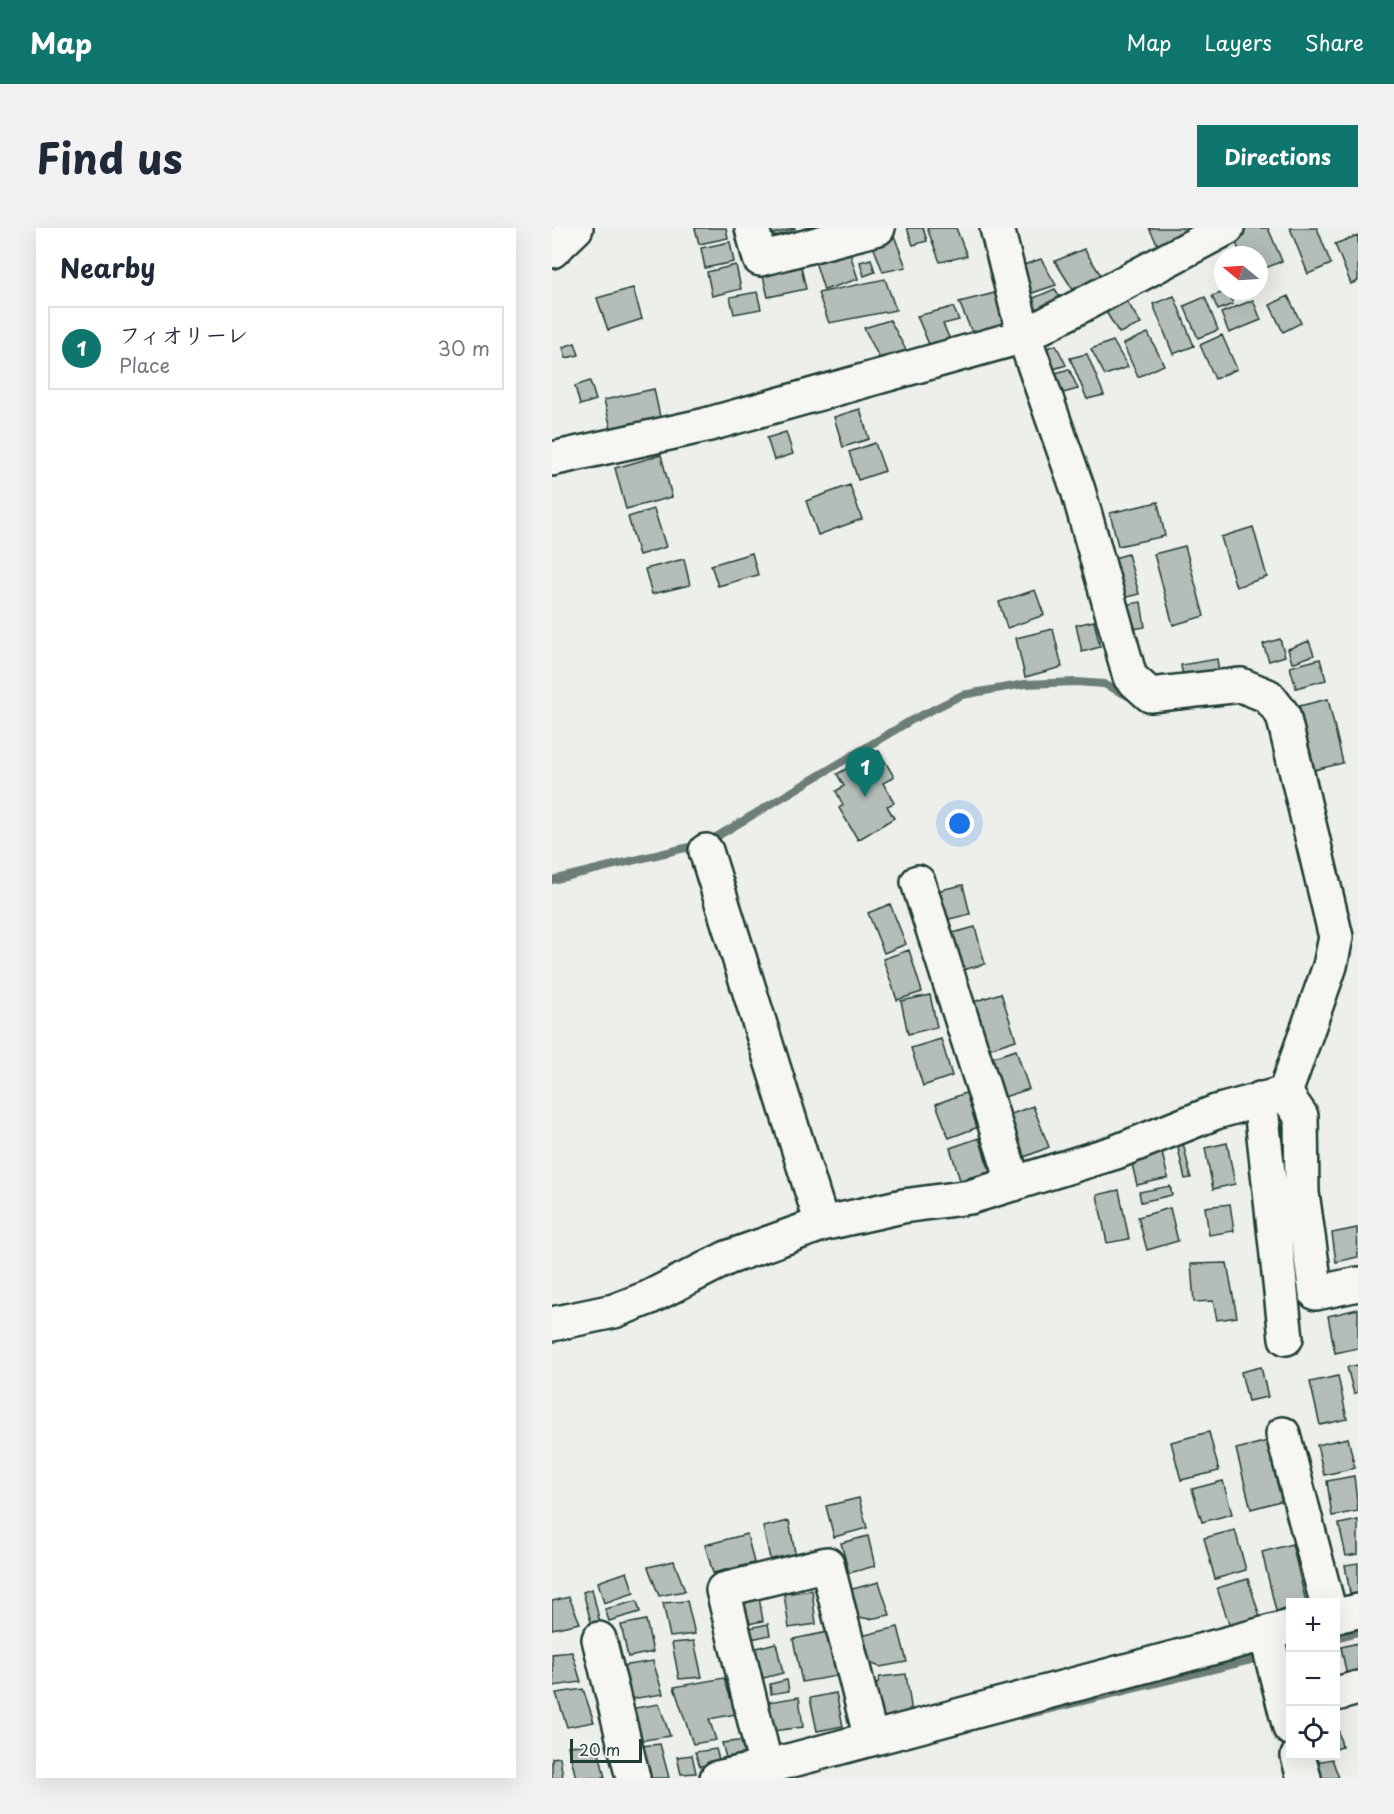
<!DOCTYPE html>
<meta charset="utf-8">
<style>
body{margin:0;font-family:"Playpen Sans","Klee One",sans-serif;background:#f2f2f3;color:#1f2937}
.controls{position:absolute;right:18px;bottom:18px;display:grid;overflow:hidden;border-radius:0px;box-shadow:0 6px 24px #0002}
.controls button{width:54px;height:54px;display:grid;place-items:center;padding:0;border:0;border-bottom:2px solid #e0e1e3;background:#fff;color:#1f2937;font:30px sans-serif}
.compass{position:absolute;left:662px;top:18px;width:54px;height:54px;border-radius:50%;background:#fff;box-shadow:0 6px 24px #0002;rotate:288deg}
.scale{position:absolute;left:18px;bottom:15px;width:72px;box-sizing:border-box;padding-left:6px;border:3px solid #1f3d34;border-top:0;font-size:16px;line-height:21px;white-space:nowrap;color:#1f3d34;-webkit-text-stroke:4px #f6f6f2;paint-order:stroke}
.you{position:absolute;left:408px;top:596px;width:21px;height:21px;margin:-15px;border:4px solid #fff;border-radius:50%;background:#1a73e8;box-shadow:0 0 0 9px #1a73e833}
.badge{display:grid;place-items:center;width:39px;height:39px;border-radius:50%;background:#0f766e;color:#fff;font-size:20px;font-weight:700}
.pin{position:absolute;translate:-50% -50px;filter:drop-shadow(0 2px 3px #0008)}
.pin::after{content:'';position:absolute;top:32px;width:21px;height:18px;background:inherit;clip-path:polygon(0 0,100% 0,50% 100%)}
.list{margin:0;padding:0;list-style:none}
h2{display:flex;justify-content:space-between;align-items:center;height:78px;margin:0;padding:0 24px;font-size:26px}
h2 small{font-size:20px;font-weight:400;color:#747a83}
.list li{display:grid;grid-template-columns:39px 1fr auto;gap:18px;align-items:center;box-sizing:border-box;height:84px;margin:0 12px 12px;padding:0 12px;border:2px solid #e0e1e3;border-radius:0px}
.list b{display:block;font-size:22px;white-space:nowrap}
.list p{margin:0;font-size:20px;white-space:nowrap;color:#747a83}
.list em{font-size:20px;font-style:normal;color:#747a83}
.icon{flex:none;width:33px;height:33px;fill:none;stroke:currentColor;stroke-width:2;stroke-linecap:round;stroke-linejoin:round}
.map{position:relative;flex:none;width:806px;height:1550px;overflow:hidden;border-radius:0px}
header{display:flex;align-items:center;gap:36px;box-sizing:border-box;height:84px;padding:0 30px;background:#0f766e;color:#fff}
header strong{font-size:28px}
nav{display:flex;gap:33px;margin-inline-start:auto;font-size:21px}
.intro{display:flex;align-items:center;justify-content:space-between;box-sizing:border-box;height:144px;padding:0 36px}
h1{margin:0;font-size:42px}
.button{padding:15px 27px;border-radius:0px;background:#0f766e;color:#fff;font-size:21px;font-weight:700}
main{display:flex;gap:36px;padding:0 36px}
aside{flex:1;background:#fff;border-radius:0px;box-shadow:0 6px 24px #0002}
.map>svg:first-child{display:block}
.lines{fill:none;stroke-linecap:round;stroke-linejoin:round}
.stream{stroke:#6c7e77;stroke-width:8}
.building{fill:#b4bdb8;stroke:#1f3d34;stroke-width:1.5}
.minor-casing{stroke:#1f3d34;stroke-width:38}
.minor{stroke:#f6f6f2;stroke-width:33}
</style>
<header>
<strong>Map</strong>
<nav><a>Map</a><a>Layers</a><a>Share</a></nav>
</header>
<div class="intro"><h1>Find us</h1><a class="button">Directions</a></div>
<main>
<aside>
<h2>Nearby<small></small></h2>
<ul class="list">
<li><span class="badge">1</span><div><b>フィオリーレ</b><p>Place</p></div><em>30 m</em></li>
</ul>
</aside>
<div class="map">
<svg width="806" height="1550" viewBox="0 0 806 1550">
<rect width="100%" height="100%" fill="#edefea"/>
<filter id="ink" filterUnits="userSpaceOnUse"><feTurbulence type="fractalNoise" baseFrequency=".0167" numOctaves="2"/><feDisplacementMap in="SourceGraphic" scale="12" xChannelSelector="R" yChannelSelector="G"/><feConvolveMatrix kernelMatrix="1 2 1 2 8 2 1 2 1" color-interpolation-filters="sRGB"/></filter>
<g filter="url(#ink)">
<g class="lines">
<!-- stream -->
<path class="stream" d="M 0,652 L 154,615 L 358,493 L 410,467 L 473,456 L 524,454 L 552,456 L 580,470
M 784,1410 L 806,1404
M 469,1488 L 711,1429"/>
</g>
<!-- building -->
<path class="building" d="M 143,0 L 174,0 L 176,10 L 147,16 Z
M 212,0 L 243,0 L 243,1 L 213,8 Z
M 355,0 L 371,0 L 375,13 L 361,17 Z
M 375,0 L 404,0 L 415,28 L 388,34 Z
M 597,0 L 638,0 L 606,17 Z
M 692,0 L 716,0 L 730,33 L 707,43 L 707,27 L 689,27 L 680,5 Z
M 738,0 L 765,0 L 779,36 L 756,46 Z
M 341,5 L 354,39 L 331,44 L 318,10 Z
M 806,7 L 806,53 L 799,56 L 783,16 Z
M 294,13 L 306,51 L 272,62 L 260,24 Z
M 178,14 L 182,34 L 153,40 L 149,20 Z
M 532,21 L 550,49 L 521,62 L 503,33 Z
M 319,31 L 323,44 L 312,48 L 308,34 Z
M 489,31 L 504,57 L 477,66 L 463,40 Z
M 184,37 L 189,61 L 160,68 L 155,44 Z
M 249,39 L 254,61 L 216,69 L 211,48 Z
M 333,51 L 344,82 L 277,95 L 266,65 Z
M 81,60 L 90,91 L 56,102 L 45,70 Z
M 503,61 L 511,74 L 485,85 L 477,72 Z
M 676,63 L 681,76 L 666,82 L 660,68 Z
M 205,64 L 209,81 L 182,86 L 178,69 Z
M 443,65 L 456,94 L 420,104 L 407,74 Z
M 622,68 L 642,118 L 621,126 L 601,76 Z
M 736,68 L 749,95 L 731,104 L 718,77 Z
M 653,69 L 666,102 L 646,110 L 632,78 Z
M 573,70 L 589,96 L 567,105 L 551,79 Z
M 701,72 L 709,92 L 677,105 L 669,85 Z
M 401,79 L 407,92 L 391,96 L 400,116 L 379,121 L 365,88 Z
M 338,92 L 355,124 L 329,133 L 312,100 Z
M 596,105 L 612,137 L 586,149 L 571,116 Z
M 670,107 L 685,141 L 663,151 L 648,117 Z
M 561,113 L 576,139 L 553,147 L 539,121 Z
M 23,115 L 27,127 L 14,130 L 11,119 Z
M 504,117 L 514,137 L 490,145 L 480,125 Z
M 535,126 L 552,167 L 535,171 L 518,130 Z
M 517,141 L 526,161 L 500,168 L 491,149 Z
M 38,153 L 44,172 L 28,177 L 23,158 Z
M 102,161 L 108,189 L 59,200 L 52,172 Z
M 308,181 L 317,211 L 291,219 L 282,189 Z
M 234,204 L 241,226 L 222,232 L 215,210 Z
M 323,215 L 333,243 L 306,252 L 297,224 Z
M 109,227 L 120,269 L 74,281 L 63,240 Z
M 298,257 L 310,291 L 266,307 L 254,273 Z
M 606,274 L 613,308 L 566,318 L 558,285 Z
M 102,281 L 114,319 L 87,327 L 76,289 Z
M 701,299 L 715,349 L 684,359 L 669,309 Z
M 633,318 L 652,388 L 621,397 L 602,326 Z
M 200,325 L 206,347 L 166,358 L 159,337 Z
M 576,326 L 587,366 L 559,373 L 548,334 Z
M 132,331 L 138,357 L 100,366 L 93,341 Z
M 483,362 L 492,387 L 455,400 L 447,374 Z
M 589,374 L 593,399 L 576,402 L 571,377 Z
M 542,393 L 548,419 L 530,424 L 524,397 Z
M 501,401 L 510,439 L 473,449 L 464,410 Z
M 728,411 L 733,428 L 717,433 L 711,416 Z
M 757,413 L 762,427 L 740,435 L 736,421 Z
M 665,431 L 668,450 L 632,456 L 629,437 Z
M 768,431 L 774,452 L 744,460 L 738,439 Z
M 776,471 L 791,535 L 762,542 L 747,478 Z
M 327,523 L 342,549 L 331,555 L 342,575 L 335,578 L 342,590 L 306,612 L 287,580 L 291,577 L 284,563 L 292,558 L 285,546 Z
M 411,657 L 418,686 L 385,694 L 379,664 Z
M 338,676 L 354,716 L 332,725 L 316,685 Z
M 423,699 L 433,736 L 407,743 L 397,706 Z
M 357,722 L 370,764 L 345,772 L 331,731 Z
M 449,765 L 464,812 L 433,822 L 418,775 Z
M 378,767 L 385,799 L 356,806 L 349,773 Z
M 389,811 L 400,848 L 371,858 L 359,820 Z
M 464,822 L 477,861 L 449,870 L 436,831 Z
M 416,864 L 429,898 L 397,910 L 384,876 Z
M 481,878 L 497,919 L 470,930 L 454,888 Z
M 427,910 L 438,944 L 408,952 L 398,920 Z
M 631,915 L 639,950 L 633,951 L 625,916 Z
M 675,915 L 683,956 L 661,961 L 653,920 Z
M 610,925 L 616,950 L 585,957 L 579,932 Z
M 618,958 L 620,967 L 589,974 L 587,964 Z
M 567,962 L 577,1011 L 555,1015 L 545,967 Z
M 678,976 L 682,1003 L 657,1007 L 653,979 Z
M 618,980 L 626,1013 L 595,1022 L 586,989 Z
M 805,1000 L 806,1029 L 784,1034 L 780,1005 Z
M 675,1035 L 685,1089 L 665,1092 L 661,1073 L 642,1074 L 639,1036 Z
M 806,1081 L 806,1120 L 783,1125 L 776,1088 Z
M 806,1137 L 806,1164 L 802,1166 L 795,1139 Z
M 709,1139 L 716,1169 L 696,1173 L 689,1144 Z
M 786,1148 L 795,1191 L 768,1197 L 758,1154 Z
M 657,1204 L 667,1243 L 629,1252 L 619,1214 Z
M 796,1210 L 803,1240 L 772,1247 L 765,1217 Z
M 716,1213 L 732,1272 L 699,1281 L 684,1221 Z
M 802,1248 L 806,1283 L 780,1288 L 775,1253 Z
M 671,1253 L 680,1286 L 650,1294 L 640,1261 Z
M 307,1270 L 315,1300 L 282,1309 L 274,1278 Z
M 806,1292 L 806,1326 L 794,1328 L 787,1296 Z
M 237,1293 L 244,1330 L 219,1335 L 211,1299 Z
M 683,1302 L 694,1342 L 663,1351 L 652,1310 Z
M 195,1306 L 202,1335 L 161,1345 L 153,1317 Z
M 316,1308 L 323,1338 L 297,1345 L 289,1315 Z
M 740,1316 L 754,1374 L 738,1374 L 738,1380 L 724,1383 L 710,1324 Z
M 122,1333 L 133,1363 L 107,1368 L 96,1339 Z
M 806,1335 L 806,1369 L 799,1371 L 793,1337 Z
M 75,1344 L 82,1365 L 52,1375 L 46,1354 Z
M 696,1351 L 708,1389 L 678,1399 L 665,1360 Z
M 327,1354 L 338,1387 L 317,1391 L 297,1387 L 293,1363 Z
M 40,1361 L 48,1395 L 40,1398 L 31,1364 Z
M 260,1362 L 264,1396 L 237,1400 L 232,1366 Z
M 17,1369 L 28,1395 L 0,1401 L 0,1373 Z
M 207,1369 L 211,1393 L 186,1398 L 182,1373 Z
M 85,1373 L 88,1384 L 57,1393 L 53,1381 Z
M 135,1373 L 143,1406 L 118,1409 L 111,1375 Z
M 94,1392 L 101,1424 L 76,1429 L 69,1397 Z
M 216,1396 L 218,1407 L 190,1413 L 188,1402 Z
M 346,1399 L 355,1434 L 328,1439 L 310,1432 L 305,1409 Z
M 276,1404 L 285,1448 L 250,1454 L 241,1411 Z
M 142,1413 L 150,1449 L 127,1451 L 120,1415 Z
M 224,1415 L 231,1445 L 200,1453 L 192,1423 Z
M 806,1415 L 806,1445 L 795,1448 L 789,1419 Z
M 20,1424 L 29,1454 L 2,1458 L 0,1426 Z
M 101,1433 L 111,1466 L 79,1471 L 69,1438 Z
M 354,1446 L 360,1485 L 329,1492 L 318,1473 L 328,1449 Z
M 172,1450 L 184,1486 L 157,1491 L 164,1512 L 141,1516 L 122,1459 Z
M 235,1452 L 237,1463 L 219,1466 L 218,1456 Z
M 31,1461 L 42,1494 L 15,1499 L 4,1465 Z
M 284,1465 L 291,1498 L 265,1503 L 258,1470 Z
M 247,1469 L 251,1499 L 221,1503 L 216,1474 Z
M 107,1476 L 118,1508 L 87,1513 L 77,1481 Z
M 784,1491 L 790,1519 L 784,1521 Z
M 194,1512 L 198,1527 L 174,1530 L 170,1515 Z
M 45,1516 L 53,1550 L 24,1550 L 16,1518 Z
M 108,1516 L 117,1550 L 90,1550 L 81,1519 Z
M 164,1521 L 168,1535 L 148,1538 L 143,1524 Z
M 140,1527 L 144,1545 L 129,1546 L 125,1529 Z
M 8,1529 L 11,1550 L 0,1550 L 0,1530 Z
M 780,1531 L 787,1550 L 759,1550 L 754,1536 Z"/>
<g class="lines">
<!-- minor casing -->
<g class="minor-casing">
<path id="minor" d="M 200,0 L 208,31 L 326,0
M 0,23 L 24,0
M 0,231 L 154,197 L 472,108 L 675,0
M 154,623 L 270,996
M 366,654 L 462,956
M 733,865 L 749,888 L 750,965 L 764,1065 L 806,1056
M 708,871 L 734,1110
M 0,1096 L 62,1083 L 96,1070 L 175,1030 L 270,996 L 351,978 L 418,969 L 564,924 L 664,884 L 733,865 L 778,738 L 784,709 L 731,487 L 716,468 L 689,457 L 598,467 L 578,449 L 526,262 L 472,108 L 445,0
M 731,1206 L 775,1374
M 784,1388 L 806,1383
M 714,1406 L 738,1500
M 47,1411 L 81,1550
M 784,1466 L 806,1460
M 746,1528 L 752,1550
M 214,1539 L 171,1362 L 275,1336 L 319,1511
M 165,1550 L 214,1539 L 738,1399"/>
</g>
<!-- minor -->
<use href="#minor" class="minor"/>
</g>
</g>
</svg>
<div class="controls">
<button>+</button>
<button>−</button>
<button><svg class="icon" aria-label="locate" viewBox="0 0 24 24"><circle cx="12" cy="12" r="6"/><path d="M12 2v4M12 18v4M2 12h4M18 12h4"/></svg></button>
</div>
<svg class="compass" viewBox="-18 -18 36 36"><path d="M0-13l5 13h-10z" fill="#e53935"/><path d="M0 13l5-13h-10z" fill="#747a83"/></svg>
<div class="scale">20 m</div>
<div class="you"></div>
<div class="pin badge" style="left:313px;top:569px">1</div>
</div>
</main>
